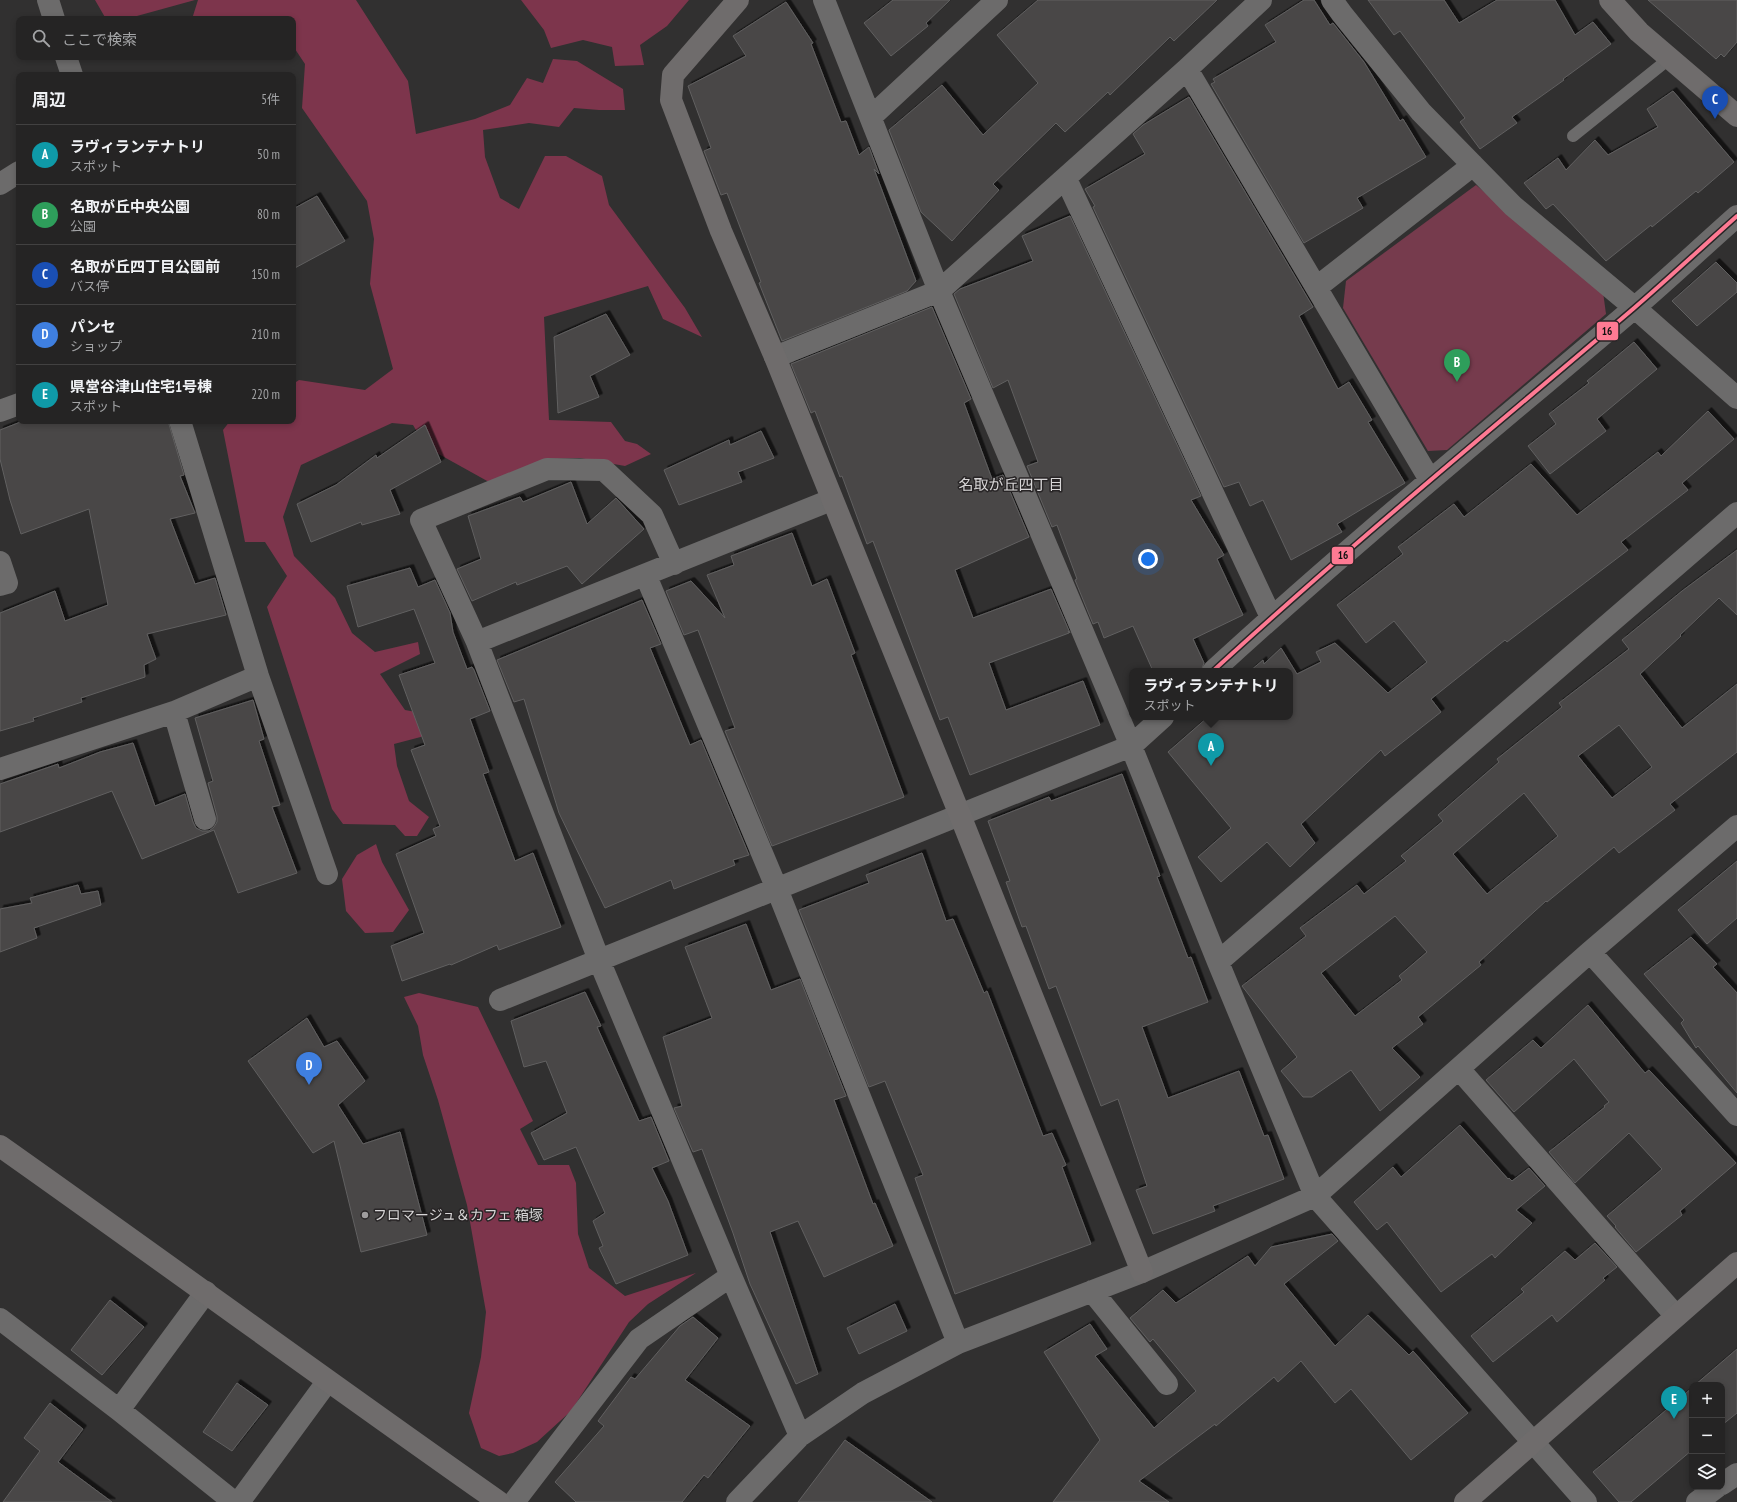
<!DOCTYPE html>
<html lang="ja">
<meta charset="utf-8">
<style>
body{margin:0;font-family:"PT Sans Narrow","Noto Sans JP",sans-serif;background:#2d2c2c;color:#f1f3f6}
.controls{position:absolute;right:12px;bottom:12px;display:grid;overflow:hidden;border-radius:8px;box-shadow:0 2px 6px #0003}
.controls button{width:36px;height:36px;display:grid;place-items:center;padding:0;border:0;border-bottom:1px solid #424141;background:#252424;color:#f1f3f6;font:20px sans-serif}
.you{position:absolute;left:1148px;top:559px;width:14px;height:14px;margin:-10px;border:3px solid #fff;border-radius:50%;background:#1a73e8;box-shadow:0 0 0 6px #1a73e833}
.badge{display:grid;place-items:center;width:26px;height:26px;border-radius:50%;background:#db2777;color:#fff;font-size:13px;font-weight:700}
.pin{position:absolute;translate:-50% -33px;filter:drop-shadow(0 1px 2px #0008)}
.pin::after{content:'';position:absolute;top:21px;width:14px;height:12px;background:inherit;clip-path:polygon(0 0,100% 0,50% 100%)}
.popup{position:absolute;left:1129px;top:668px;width:164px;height:52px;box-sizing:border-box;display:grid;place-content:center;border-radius:8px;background:#252424;filter:drop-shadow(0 1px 3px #0005);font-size:13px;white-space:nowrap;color:#a3a4a6}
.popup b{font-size:15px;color:#f1f3f6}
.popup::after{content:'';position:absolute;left:50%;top:100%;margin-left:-8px;border:8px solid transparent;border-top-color:#252424}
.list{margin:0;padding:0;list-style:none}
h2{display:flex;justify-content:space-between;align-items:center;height:52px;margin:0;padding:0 16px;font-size:17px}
h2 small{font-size:13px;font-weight:400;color:#a3a4a6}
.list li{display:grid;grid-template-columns:26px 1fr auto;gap:12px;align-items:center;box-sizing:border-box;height:60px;padding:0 16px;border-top:1px solid #424141}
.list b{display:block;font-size:15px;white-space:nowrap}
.list p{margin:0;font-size:13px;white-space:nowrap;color:#a3a4a6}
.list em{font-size:13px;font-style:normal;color:#a3a4a6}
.icon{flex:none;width:22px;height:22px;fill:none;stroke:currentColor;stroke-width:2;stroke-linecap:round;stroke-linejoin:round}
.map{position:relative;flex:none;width:1737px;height:1502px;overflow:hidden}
.search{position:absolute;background:#252424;box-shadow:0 2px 6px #0003;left:16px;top:16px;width:280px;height:44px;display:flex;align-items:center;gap:10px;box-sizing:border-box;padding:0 14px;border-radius:8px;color:#a3a4a6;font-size:15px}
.panel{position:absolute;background:#252424;box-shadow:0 2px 6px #0003;left:16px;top:72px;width:280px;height:352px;border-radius:8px}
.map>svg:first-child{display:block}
.green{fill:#763b4d}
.forest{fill:#7d354c}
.building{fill:#484647;stroke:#616060;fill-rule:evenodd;filter:url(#shadow)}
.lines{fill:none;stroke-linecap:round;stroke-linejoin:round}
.lane{stroke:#6c6b6b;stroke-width:12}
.street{stroke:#6c6b6b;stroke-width:22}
.secondary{stroke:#6f6c6c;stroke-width:22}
.bus-1-casing{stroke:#282526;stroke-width:7}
.bus-1{stroke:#fe7a93;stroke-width:4}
.poi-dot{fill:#9e9c9d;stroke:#282526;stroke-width:1.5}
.labels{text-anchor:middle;stroke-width:3;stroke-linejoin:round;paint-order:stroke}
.poi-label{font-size:14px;fill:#d8d6d7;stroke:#282526;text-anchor:start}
.neighbourhood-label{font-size:15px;fill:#d8d6d7;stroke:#282526}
.line-badge{stroke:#282526;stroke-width:1.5}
.pale-badge-label{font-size:11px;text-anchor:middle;font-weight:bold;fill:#111}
</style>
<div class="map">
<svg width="1737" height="1502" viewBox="0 0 1737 1502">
<defs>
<filter id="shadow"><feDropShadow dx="3.5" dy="-3.5" stdDeviation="0" flood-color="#0009"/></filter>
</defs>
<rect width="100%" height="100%" fill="#313030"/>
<!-- green -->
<path class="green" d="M 1476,185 L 1603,292 L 1606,314 L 1447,450 L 1428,451 L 1343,308 L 1346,281 Z"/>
<!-- forest -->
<path class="forest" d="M 95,0 L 195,0 L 126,19 L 106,19 Z
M 198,0 L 356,0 L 408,81 L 416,134 L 475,119 L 510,105 L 527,78 L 543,83 L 553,59 L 577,61 L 623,89 L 625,110 L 599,110 L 574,108 L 559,127 L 529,123 L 483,130 L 485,157 L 500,198 L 519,209 L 545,156 L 566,156 L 602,176 L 609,205 L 685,308 L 702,337 L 663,319 L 648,286 L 544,317 L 549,420 L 611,422 L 625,441 L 637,444 L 651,454 L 625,466 L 580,458 L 548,459 L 489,482 L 426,447 L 413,425 L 392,423 L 301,465 L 283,517 L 294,556 L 335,598 L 352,633 L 375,652 L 418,642 L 420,654 L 380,674 L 405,710 L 443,717 L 432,734 L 394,744 L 397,766 L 409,801 L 429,817 L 417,836 L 405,836 L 395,825 L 343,824 L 332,809 L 267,607 L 287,576 L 265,542 L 245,542 L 223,430 L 230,421 L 293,421 L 293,384 L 299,380 L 365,390 L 393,369 L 370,284 L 374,239 L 367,201 L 302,108 L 305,64 L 293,46 L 293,19 L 192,19 Z
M 521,0 L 689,0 L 667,26 L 640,45 L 644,65 L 615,66 L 612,47 L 583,40 L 551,48 L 544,30 Z
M 376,844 L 382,862 L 409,910 L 393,932 L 365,933 L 346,911 L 342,879 L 357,855 Z
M 419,993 L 478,1007 L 533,1121 L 520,1129 L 538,1165 L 569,1165 L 576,1183 L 578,1234 L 589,1268 L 625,1296 L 696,1273 L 648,1304 L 629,1322 L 571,1411 L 537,1442 L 513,1453 L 499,1456 L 481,1448 L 469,1413 L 481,1357 L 486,1312 L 467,1205 L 438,1100 L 423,1055 L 418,1026 L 404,997 Z"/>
<!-- building -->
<path class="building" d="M 893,0 L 950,0 L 926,23 L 928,26 L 891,56 L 864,23 Z
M 1038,0 L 1217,0 L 1174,41 L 1170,37 L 1110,95 L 1108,92 L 1065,132 L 1056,123 L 993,184 L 999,190 L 952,241 L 921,212 L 889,130 L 942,85 L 983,135 L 1038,83 L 997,35 Z
M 1304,0 L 1314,0 L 1330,25 L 1333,23 L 1364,62 L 1400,121 L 1403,119 L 1426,157 L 1357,198 L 1363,208 L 1304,243 L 1211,84 L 1215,82 L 1213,79 L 1276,42 L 1265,25 Z
M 1368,0 L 1444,0 L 1459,23 L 1497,0 L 1555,0 L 1575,35 L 1593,22 L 1611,44 L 1563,79 L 1564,80 L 1512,117 L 1517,123 L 1480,149 L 1460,122 L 1465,118 L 1400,31 L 1394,35 Z
M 1648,0 L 1737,0 L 1737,42 L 1724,57 L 1721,54 L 1716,59 Z
M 786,2 L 813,43 L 811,44 L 841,122 L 846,121 L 859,155 L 869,147 L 879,174 L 874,169 L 916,281 L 907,291 L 782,341 L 759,283 L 761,282 L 727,193 L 721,195 L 704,151 L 711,148 L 688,86 L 746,56 L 733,36 Z
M 1673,91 L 1734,162 L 1698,193 L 1696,191 L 1652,227 L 1651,225 L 1606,261 L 1553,204 L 1546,209 L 1524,183 L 1558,158 L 1566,170 L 1595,140 L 1608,155 L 1658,127 L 1647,109 Z
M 1189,97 L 1313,307 L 1299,316 L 1338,389 L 1349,382 L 1372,420 L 1368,422 L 1405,483 L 1337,524 L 1342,532 L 1291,560 L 1263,500 L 1250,506 L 1239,482 L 1224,487 L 1093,207 L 1095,206 L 1085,189 L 1145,154 L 1133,134 L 1143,125 Z
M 317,196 L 345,241 L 293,269 L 293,209 Z
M 1070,216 L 1201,496 L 1191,500 L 1224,555 L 1217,559 L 1243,615 L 1193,639 L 1204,663 L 1201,671 L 1153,671 L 1133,626 L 1104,638 L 1098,622 L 1093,624 L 1075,580 L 1077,579 L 1057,525 L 1052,527 L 1027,466 L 1038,462 L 1008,380 L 993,388 L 954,294 L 960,289 L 1033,261 L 1022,236 Z
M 1716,262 L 1737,283 L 1737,292 L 1697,326 L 1672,301 Z
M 932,307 L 971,399 L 964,403 L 992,479 L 1003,475 L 1029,537 L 955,570 L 973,618 L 1051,589 L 1070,633 L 1068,631 L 1069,633 L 989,663 L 1006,710 L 1083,681 L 1100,725 L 970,775 L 948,717 L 940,720 L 873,541 L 867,544 L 842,476 L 840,477 L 815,411 L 811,413 L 791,364 Z
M 606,314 L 630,355 L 590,376 L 599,397 L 558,413 L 554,337 Z
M 1634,342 L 1657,369 L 1597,419 L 1606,431 L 1550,474 L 1528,446 L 1556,424 L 1549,414 L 1589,383 L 1587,381 Z
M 1708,411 L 1734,439 L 1682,483 L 1688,490 L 1621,542 L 1628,550 L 1507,642 L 1505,640 L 1431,699 L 1441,712 L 1385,756 L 1381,750 L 1301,824 L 1315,843 L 1290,867 L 1267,842 L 1221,882 L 1198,857 L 1231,828 L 1168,752 L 1208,717 L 1290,717 L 1290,671 L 1250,671 L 1263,660 L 1264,664 L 1281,648 L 1297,674 L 1321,662 L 1316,652 L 1335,643 L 1388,693 L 1427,662 L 1394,621 L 1366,643 L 1337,605 L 1403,554 L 1398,547 L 1454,504 L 1464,517 L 1531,464 L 1577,515 L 1658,452 L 1661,456 Z
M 23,421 L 168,421 L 184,475 L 180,476 L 195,513 L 170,519 L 195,584 L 215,578 L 226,615 L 147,634 L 156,659 L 144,665 L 145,677 L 81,698 L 82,702 L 33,718 L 34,721 L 0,731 L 0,613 L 55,591 L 65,621 L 108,605 L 89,509 L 21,534 L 10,500 L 0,459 L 0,430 Z
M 425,425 L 441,462 L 390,490 L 400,514 L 362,525 L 361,522 L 311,542 L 297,504 L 336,485 L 376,455 L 377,458 Z
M 761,431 L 774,458 L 738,472 L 742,482 L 679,505 L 664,470 L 729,440 L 730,445 Z
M 571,482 L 587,524 L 616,498 L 644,529 L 582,584 L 567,566 L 517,585 L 516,582 L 472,601 L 457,569 L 481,559 L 468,516 L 520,497 L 523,502 Z
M 792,533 L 812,586 L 827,579 L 855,653 L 851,655 L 904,797 L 772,846 L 725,731 L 735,728 L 698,630 L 684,635 L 666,591 L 691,581 L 725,618 L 707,575 L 734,565 L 731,556 Z
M 1737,550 L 1737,615 L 1719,598 L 1680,635 L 1681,636 L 1640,674 L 1682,728 L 1737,684 L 1737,752 L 1670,804 L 1675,810 L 1619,853 L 1614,847 L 1547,902 L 1546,901 L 1479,962 L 1481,965 L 1418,1017 L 1423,1024 L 1392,1048 L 1420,1077 L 1380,1111 L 1351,1070 L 1312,1097 L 1303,1097 L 1281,1071 L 1297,1057 L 1242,986 L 1306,936 L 1300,928 L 1357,885 L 1364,894 L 1406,861 L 1401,856 L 1443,821 L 1438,815 L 1499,762 L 1497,759 L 1562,707 L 1559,703 L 1629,649 L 1622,640 L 1682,591 ZM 1619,725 L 1652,767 L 1612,798 L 1578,756 ZM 1524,793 L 1558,836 L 1487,894 L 1453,854 ZM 1395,916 L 1427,952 L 1399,976 L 1402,980 L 1355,1016 L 1321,973 Z
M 410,568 L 418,587 L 435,580 L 450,613 L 453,632 L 467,669 L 472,667 L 474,670 L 490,711 L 470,719 L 489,772 L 483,774 L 515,861 L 533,853 L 561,927 L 499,950 L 497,945 L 451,965 L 450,964 L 402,981 L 391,946 L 424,933 L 396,854 L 436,836 L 433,829 L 440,826 L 411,750 L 425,745 L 399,675 L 435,663 L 414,609 L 358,627 L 347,586 Z
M 642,600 L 661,644 L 650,648 L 690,745 L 701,740 L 749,855 L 733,860 L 735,865 L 674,889 L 671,880 L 605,908 L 559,813 L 524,699 L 514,702 L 497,660 Z
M 253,700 L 264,739 L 259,741 L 280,805 L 272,807 L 297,873 L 238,893 L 214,830 L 142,859 L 112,791 L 0,832 L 0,784 L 58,764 L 59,768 L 100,752 L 133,743 L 155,806 L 185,794 L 193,822 L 196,828 L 202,831 L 209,831 L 214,827 L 217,822 L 217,816 L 208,783 L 213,781 L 195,718 Z
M 1122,774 L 1160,876 L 1157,877 L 1188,958 L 1191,957 L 1208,1002 L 1142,1027 L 1168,1098 L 1239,1071 L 1264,1136 L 1268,1135 L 1284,1179 L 1213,1206 L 1215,1211 L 1153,1234 L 1136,1190 L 1147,1186 L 1118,1099 L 1101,1106 L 1056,986 L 1049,989 L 1026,926 L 1022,927 L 1006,882 L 1010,881 L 988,821 L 1049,797 L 1051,801 Z
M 922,853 L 946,921 L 953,919 L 984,993 L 987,991 L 1043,1136 L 1052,1133 L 1066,1165 L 1062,1167 L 1091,1244 L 955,1294 L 915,1178 L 923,1175 L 885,1081 L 869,1087 L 799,910 L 869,883 L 866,875 Z
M 1737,861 L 1737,918 L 1707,944 L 1678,910 Z
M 78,885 L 81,894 L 98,891 L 101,905 L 34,928 L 37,938 L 0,952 L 0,909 L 32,903 L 30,898 Z
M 746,924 L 771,990 L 800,979 L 846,1096 L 834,1100 L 873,1204 L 875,1203 L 893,1246 L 824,1277 L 798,1221 L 770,1232 L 818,1374 L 796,1384 L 750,1284 L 733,1233 L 702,1149 L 693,1152 L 674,1108 L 682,1106 L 663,1037 L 712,1018 L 685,947 Z
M 1691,937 L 1717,964 L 1713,967 L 1737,993 L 1737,1093 L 1698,1046 L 1696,1048 L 1681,1023 L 1684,1020 L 1644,974 Z
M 585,992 L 601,1026 L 597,1027 L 639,1121 L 651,1117 L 669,1161 L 652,1168 L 668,1201 L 688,1255 L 616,1284 L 599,1248 L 603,1246 L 593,1221 L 605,1213 L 576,1147 L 544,1160 L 531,1133 L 567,1113 L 546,1061 L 524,1067 L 511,1021 Z
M 1588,1005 L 1645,1073 L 1649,1070 L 1736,1163 L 1680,1211 L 1682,1215 L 1636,1252 L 1615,1227 L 1616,1226 L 1607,1216 L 1662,1169 L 1629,1133 L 1575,1183 L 1549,1152 L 1605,1107 L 1604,1106 L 1609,1102 L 1574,1059 L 1514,1112 L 1486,1080 L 1533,1040 L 1541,1048 Z
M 307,1018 L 324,1047 L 337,1041 L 365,1081 L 338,1105 L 363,1144 L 400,1132 L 427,1235 L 361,1252 L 334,1141 L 313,1153 L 248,1061 Z
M 1460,1125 L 1508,1179 L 1509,1178 L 1512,1181 L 1529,1168 L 1545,1186 L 1516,1210 L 1532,1223 L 1495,1258 L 1492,1254 L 1441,1292 L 1387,1222 L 1377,1230 L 1354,1202 L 1393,1167 L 1401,1177 Z
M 1332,1234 L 1338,1241 L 1284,1284 L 1335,1346 L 1368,1315 L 1409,1355 L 1413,1351 L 1468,1413 L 1411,1460 L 1351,1389 L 1335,1403 L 1301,1361 L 1278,1382 L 1274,1377 L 1216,1426 L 1215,1424 L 1139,1481 L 1169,1502 L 1053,1502 L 1100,1440 L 1044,1352 L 1090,1324 L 1107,1349 L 1095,1356 L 1154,1428 L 1196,1391 L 1153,1339 L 1150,1342 L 1130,1318 L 1163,1290 L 1176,1303 L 1248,1256 L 1255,1266 L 1271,1247 Z
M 1595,1243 L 1617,1267 L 1603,1278 L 1605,1280 L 1557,1322 L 1552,1315 L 1493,1362 L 1471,1336 L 1524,1292 L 1521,1289 L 1565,1251 L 1575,1260 Z
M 110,1300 L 144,1327 L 102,1375 L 71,1350 Z
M 895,1304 L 907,1331 L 859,1354 L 847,1328 Z
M 693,1317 L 718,1338 L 685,1380 L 750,1426 L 708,1478 L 704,1475 L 682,1502 L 576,1502 L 555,1482 L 604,1426 L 598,1421 L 631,1377 L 635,1379 L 680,1326 Z
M 1737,1349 L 1737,1413 L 1722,1425 L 1722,1385 L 1695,1385 Z
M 237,1383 L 268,1405 L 232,1451 L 203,1432 Z
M 1692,1388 L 1692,1450 L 1631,1502 L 1619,1502 L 1593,1472 Z
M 50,1403 L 83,1429 L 58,1462 L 112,1502 L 3,1502 L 40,1451 L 24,1438 Z
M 845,1440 L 932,1502 L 798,1502 Z"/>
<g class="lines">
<!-- lane -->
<path class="lane" d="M 1573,136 L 1670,58"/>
<!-- street -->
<path class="street" d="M 48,0 L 54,19
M 824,0 L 939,291 L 1131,746 L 1218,962 L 1315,1196 L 1586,1502
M 1332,0 L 1342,14 L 1421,112 L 1513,206 L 1635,308 L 1737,398
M 66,57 L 72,75
M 1187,69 L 1430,480
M 871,117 L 997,0
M 1066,179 L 1271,617
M 0,184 L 19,172
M 1317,287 L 1473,165
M 775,357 L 939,291 L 1187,69 L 1261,0
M 0,411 L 19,404
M 180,421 L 258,676 L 327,874
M 0,562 L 7,583 L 0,585
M 674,564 L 652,515 L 604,470 L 547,469 L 421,520 L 477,642 L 599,960 L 731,1276 L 800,1436
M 646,576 L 777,889 L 958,1343
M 477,642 L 831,500
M 1213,671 C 1349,546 1492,429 1633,309 C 1668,279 1702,247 1737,216
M 174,712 L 205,819
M 0,769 L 174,712 L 258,676
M 1590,952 L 1737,1115
M 1218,962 L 1737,513
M 500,1000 L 1131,746 L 1163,717
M 1459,1069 L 1676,1316
M 1092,1291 L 1167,1384
M 0,1319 L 119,1410 L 234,1502
M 119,1410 L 206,1292
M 1722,1484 L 1737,1474
M 239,1502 L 327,1382
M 514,1502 L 639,1339 L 731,1276
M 737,1502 L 800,1436 L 863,1393 L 958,1343 L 1142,1272 L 1315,1196 L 1590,952 L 1737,826
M 1697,1502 L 1717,1487"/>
<!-- secondary -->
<path class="secondary" d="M 738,0 L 673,75 L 671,100 L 721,231 L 775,357 L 960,815 L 1142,1272
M 1610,0 L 1639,32 L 1737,116
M 0,1146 C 167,1264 332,1385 499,1502
M 1465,1502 L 1737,1263"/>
<!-- bus-1 casing -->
<g class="bus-1-casing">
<path id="bus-1" d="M 1213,671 C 1349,546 1492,429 1633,309 C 1668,279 1702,247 1737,216"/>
</g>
<!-- bus-1 -->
<use href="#bus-1" class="bus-1"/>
</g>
<!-- markers -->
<circle class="poi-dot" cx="365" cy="1215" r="4"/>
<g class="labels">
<!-- poi labels -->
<g class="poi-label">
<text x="373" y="1220">フロマージュ＆カフェ 箱塚</text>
</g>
<!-- neighbourhood labels -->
<g class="neighbourhood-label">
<text x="1011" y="490">名取が丘四丁目</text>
</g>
</g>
<g class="line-badge">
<rect x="1596" y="321" width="23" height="20" rx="4" fill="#fe7a93"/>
<rect x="1331" y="546" width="23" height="19" rx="4" fill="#fe7a93"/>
</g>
<g class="pale-badge-label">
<text x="1607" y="335">16</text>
<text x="1343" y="559">16</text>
</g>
</svg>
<div class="controls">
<button>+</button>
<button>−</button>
<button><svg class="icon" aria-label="layers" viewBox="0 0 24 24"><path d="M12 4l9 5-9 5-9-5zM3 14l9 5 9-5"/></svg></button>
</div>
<div class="you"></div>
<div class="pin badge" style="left:1211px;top:766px;background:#0f9aa8">A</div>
<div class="popup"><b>ラヴィランテナトリ</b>スポット</div>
<div class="pin badge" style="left:1457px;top:382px;background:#2e9e5b">B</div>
<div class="pin badge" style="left:1715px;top:119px;background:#1a4fb4">C</div>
<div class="pin badge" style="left:309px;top:1085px;background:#3f7fe0">D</div>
<div class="pin badge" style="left:1674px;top:1419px;background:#0f9aa8">E</div>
<div class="search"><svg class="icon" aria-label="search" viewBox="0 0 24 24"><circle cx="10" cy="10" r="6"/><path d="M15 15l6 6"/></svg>ここで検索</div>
<section class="panel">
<h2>周辺<small>5件</small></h2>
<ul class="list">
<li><span class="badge" style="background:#0f9aa8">A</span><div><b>ラヴィランテナトリ</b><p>スポット</p></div><em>50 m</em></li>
<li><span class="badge" style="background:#2e9e5b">B</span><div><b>名取が丘中央公園</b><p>公園</p></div><em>80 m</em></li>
<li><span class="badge" style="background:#1a4fb4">C</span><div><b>名取が丘四丁目公園前</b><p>バス停</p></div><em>150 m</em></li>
<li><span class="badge" style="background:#3f7fe0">D</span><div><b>パンセ</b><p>ショップ</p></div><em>210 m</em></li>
<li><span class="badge" style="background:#0f9aa8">E</span><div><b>県営谷津山住宅1号棟</b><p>スポット</p></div><em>220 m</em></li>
</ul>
</section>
</div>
